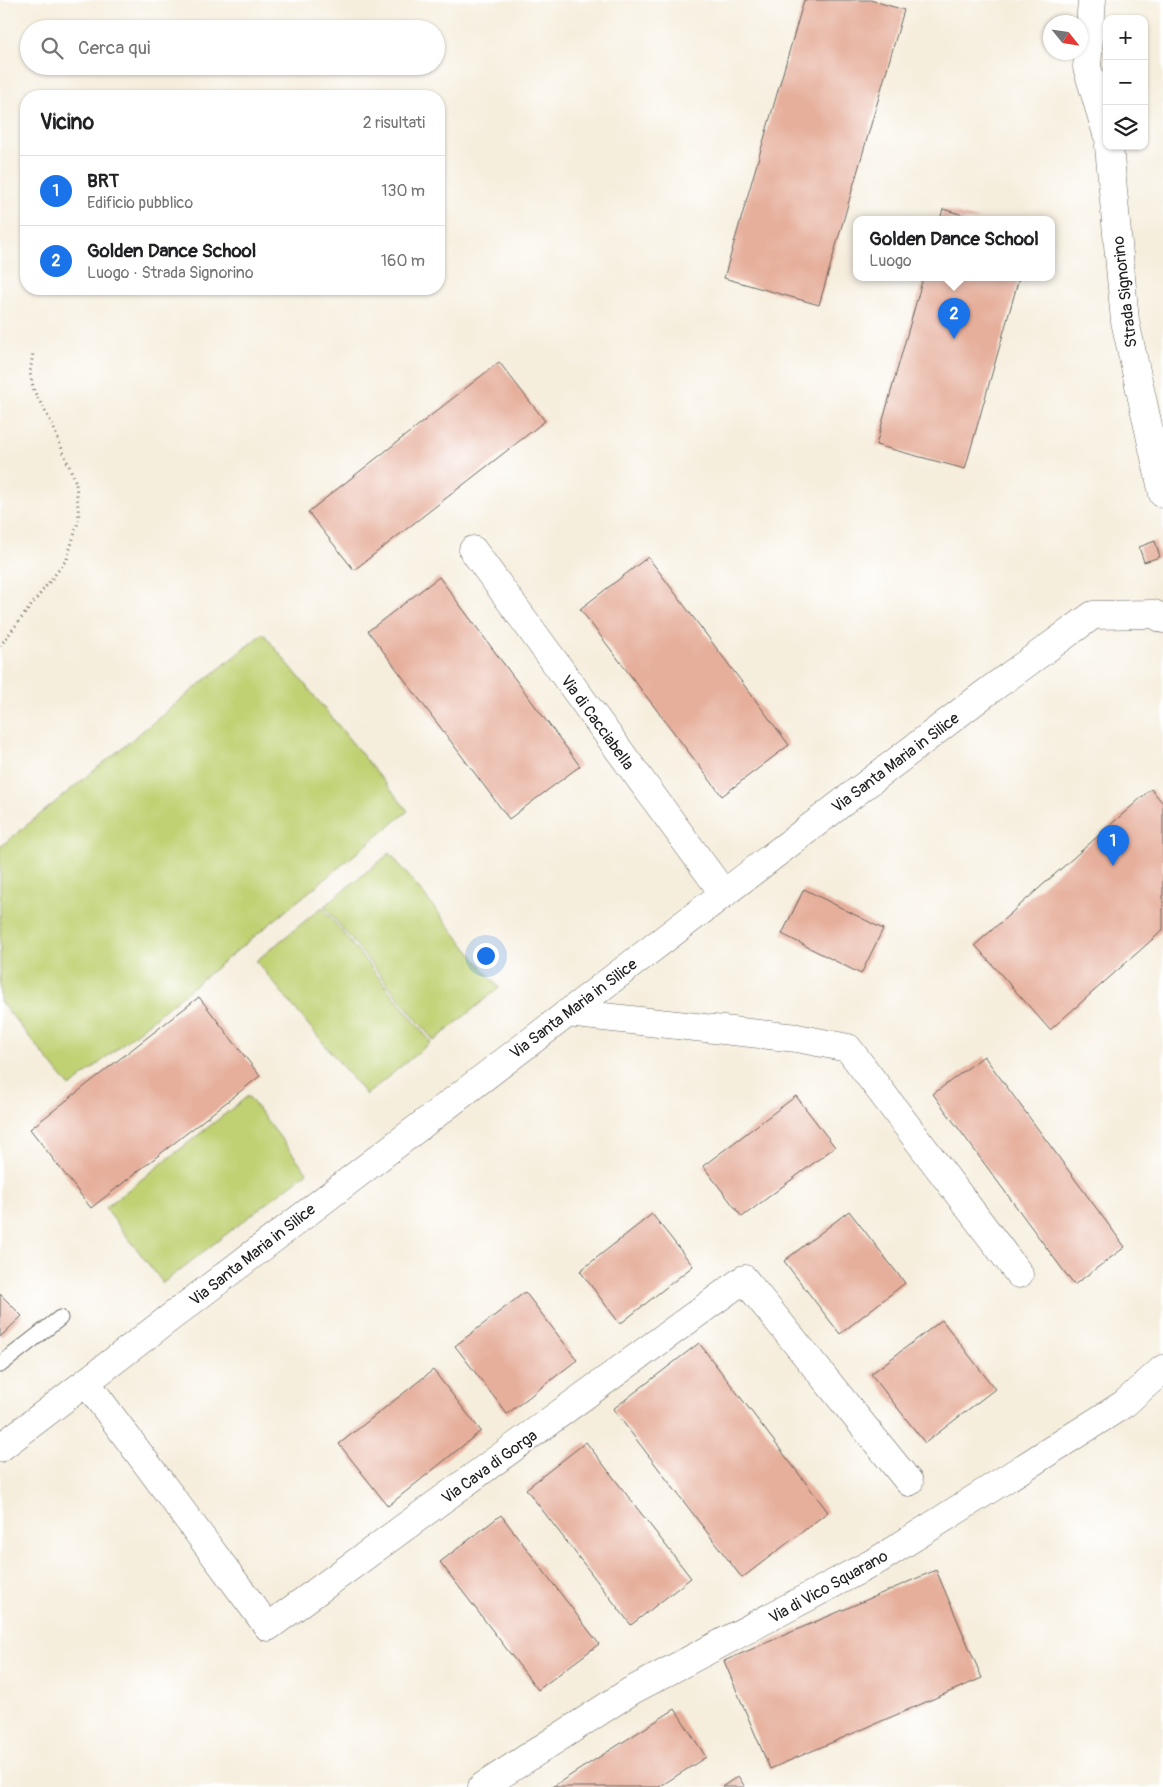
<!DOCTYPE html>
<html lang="it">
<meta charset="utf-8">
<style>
body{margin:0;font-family:Pangolin,sans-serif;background:#f2f2f2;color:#202124}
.controls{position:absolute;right:15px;top:15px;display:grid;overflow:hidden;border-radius:10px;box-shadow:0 1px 4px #0004}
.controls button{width:45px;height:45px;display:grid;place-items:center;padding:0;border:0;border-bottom:1px solid #e0e0e0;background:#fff;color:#202124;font:25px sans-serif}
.compass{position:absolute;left:1043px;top:15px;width:45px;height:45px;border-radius:50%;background:#fff;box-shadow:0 1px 4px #0004;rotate:120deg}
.you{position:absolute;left:485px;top:955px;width:18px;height:18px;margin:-12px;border:4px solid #fff;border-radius:50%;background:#1a73e8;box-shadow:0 0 0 8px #1a73e833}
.badge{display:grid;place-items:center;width:32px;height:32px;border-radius:50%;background:#1a73e8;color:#fff;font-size:16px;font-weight:700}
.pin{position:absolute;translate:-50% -41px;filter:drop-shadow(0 1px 2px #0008)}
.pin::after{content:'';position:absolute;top:26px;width:18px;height:15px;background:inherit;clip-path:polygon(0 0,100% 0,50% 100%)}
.popup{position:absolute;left:853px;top:216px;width:202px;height:65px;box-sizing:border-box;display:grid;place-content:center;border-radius:10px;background:#fff;filter:drop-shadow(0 1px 4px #0005);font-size:16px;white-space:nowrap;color:#757577}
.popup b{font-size:19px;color:#202124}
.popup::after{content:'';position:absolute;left:50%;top:100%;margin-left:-10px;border:10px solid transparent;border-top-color:#fff}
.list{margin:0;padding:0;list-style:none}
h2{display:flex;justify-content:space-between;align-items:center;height:65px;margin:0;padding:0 20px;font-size:21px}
h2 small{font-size:16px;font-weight:400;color:#757577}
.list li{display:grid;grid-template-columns:32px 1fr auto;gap:15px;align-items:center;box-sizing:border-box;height:70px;padding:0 20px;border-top:1px solid #e0e0e0}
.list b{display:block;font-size:19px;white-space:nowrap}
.list p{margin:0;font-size:16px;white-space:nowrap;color:#757577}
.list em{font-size:16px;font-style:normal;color:#757577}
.icon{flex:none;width:28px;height:28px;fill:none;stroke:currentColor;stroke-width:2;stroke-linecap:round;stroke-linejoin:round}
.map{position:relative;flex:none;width:1163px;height:1787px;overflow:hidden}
.search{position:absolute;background:#fff;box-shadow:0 1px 4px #0004;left:20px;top:20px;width:425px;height:55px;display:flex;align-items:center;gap:12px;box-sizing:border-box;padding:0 18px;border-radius:28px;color:#757577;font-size:19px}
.panel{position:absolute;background:#fff;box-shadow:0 1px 4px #0004;left:20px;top:90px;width:425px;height:205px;border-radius:20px}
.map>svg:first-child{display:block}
.green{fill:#c0d173;stroke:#6e7648}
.building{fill:#e6af9b}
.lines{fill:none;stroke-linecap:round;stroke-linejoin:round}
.service-casing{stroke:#686660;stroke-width:17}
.minor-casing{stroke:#686660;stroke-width:29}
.path{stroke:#686660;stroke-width:3;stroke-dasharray:1 4;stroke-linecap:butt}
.service{stroke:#fff;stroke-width:15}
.minor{stroke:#fff;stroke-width:28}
.labels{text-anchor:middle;stroke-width:4.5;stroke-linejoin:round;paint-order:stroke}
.street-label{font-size:16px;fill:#1c1c1c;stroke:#fff}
</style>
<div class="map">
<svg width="1163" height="1787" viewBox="0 0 1163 1787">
<rect width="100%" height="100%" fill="#fff"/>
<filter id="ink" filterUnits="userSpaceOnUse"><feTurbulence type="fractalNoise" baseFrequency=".02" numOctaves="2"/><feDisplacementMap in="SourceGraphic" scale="10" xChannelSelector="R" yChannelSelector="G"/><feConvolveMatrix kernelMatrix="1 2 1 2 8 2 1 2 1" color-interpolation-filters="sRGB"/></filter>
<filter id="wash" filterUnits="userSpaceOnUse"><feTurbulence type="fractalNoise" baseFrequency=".0096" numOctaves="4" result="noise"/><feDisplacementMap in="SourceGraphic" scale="20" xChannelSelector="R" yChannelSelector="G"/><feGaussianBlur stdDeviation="1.12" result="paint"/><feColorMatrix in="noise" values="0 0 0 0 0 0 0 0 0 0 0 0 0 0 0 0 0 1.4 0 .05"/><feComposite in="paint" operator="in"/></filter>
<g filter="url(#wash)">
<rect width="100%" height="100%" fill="#f6eedd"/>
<!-- green -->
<path class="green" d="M 263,633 L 408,811 L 70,1087 L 0,1001 L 0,847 Z
M 390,853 L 499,988 L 434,1041 L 324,906 Z
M 322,907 L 431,1042 L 366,1095 L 256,961 Z
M 248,1096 L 307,1172 L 163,1283 L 105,1208 Z"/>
<g id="blocks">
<!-- building -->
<path class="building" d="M 804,0 L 870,0 L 904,10 L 819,305 L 724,278 Z
M 943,209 L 980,220 L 940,220 Z
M 923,278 L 1019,278 L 965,469 L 876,445 Z
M 499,362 L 545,421 L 354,570 L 308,512 Z
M 1155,541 L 1160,557 L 1144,562 L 1139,547 Z
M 648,557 L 789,745 L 722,796 L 580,609 Z
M 439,577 L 580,766 L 509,819 L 368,631 Z
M 1151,789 L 1163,803 L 1163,930 L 1050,1030 L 975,945 Z
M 804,889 L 883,929 L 861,974 L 782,934 Z
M 199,997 L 260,1076 L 91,1208 L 30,1129 Z
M 984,1056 L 1125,1247 L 1074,1285 L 933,1094 Z
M 796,1096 L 835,1147 L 742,1217 L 703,1166 Z
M 849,1211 L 905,1283 L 840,1334 L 784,1261 Z
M 652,1214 L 693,1266 L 620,1324 L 580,1271 Z
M 525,1292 L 577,1360 L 507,1414 L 455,1346 Z
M 0,1294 L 22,1316 L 0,1337 Z
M 942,1320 L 995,1389 L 925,1443 L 871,1374 Z
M 699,1343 L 828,1512 L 742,1578 L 613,1409 Z
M 433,1370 L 481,1431 L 388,1506 L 339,1444 Z
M 586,1442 L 691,1578 L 631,1625 L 526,1489 Z
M 501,1515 L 599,1644 L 538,1690 L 440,1562 Z
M 936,1570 L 982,1678 L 770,1769 L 724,1661 Z
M 675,1709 L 706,1757 L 659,1787 L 552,1787 Z
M 738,1776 L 745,1787 L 722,1787 Z"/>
</g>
</g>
<g filter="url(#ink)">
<use href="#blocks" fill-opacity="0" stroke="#686660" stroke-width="1"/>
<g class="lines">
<!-- service casing -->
<g class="service-casing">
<path id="service" d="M 0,1365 L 60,1318"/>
</g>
<!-- minor casing -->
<g class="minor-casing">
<path id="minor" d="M 1092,0 L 1087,67 L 1107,134
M 1109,146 L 1125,321 L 1163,494
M 473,550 L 724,894
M 567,1013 L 797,1038 L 848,1048 L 1019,1274
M 86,1382 L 268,1627 L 744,1279 L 909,1482
M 0,1448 L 983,695 L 1093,615 L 1154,614 L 1163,619
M 482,1787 L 631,1691 L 878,1560 L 1124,1404 L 1163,1369"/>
</g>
<!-- path -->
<path class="path" d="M 0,646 L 67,559 L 79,519 L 76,483 L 51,422 L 34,391 L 30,373 L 33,353"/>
<!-- service -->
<use href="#service" class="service"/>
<!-- minor -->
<use href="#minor" class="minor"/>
</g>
</g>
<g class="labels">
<!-- street labels -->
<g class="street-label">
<text transform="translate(1124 292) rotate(-97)" y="6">Strada Signorino</text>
<text transform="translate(598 722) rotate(54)" y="6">Via di Cacciabella</text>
<text transform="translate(895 762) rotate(-37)" y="6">Via Santa Maria in Silice</text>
<text transform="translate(573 1008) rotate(-37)" y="6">Via Santa Maria in Silice</text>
<text transform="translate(252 1254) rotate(-38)" y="6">Via Santa Maria in Silice</text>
<text transform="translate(489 1466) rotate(-36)" y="6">Via Cava di Gorga</text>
<text transform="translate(828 1586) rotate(-29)" y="6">Via di Vico Squarano</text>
</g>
</g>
</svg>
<div class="controls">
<button>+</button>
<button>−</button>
<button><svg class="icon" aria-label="layers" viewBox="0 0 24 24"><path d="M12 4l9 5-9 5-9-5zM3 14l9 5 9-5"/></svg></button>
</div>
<svg class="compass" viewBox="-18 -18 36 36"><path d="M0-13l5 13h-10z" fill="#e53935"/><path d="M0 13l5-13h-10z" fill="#757577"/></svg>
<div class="you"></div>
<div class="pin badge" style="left:1113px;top:866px">1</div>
<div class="pin badge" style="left:954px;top:339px">2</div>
<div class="popup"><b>Golden Dance School</b>Luogo</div>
<div class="search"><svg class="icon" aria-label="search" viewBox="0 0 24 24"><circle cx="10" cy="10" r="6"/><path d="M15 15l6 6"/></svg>Cerca qui</div>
<section class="panel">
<h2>Vicino<small>2 risultati</small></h2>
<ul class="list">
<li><span class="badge">1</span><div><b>BRT</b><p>Edificio pubblico</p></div><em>130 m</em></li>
<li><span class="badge">2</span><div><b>Golden Dance School</b><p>Luogo · Strada Signorino</p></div><em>160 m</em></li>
</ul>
</section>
</div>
